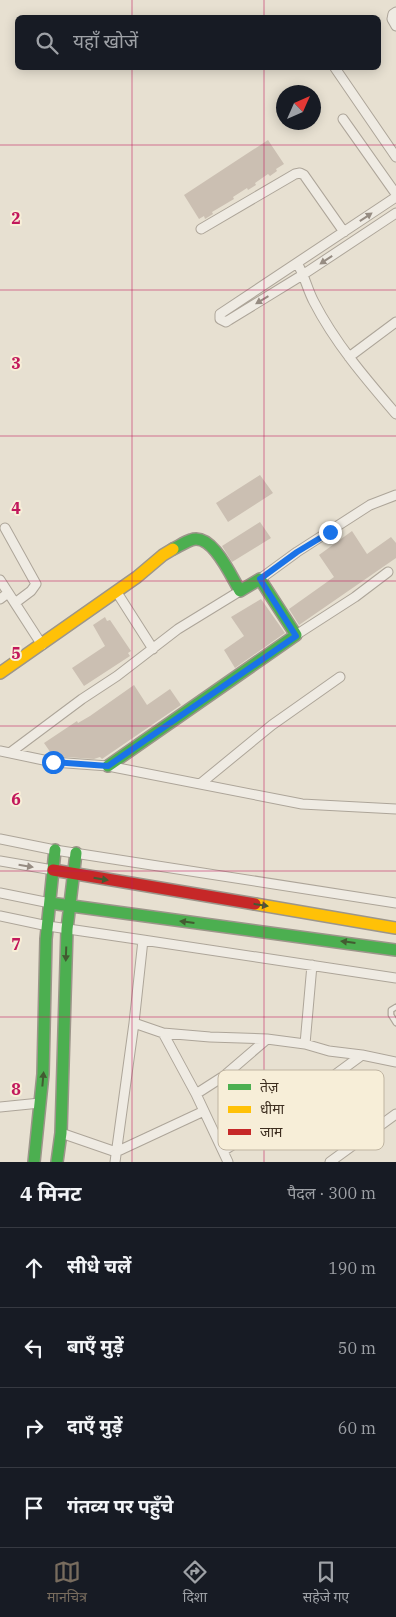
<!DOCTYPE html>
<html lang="hi">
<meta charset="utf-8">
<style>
body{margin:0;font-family:"IBM Plex Serif","Noto Sans Devanagari",serif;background:#20242c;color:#f1f3f6}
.compass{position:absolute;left:276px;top:85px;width:45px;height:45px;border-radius:50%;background:#171b24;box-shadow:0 2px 12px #0003;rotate:45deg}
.stop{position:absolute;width:15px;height:15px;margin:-11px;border:4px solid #1a73e8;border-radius:50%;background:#fff}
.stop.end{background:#1a73e8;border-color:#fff;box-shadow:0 1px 5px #0008}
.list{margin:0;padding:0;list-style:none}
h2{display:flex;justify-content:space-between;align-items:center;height:65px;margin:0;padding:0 20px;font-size:21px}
h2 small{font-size:16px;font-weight:400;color:#9ea1a6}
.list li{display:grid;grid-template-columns:32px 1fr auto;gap:15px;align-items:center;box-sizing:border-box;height:80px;padding:0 20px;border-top:1px solid #363941}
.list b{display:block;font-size:19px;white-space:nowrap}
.list em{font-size:16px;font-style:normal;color:#9ea1a6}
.icon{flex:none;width:28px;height:28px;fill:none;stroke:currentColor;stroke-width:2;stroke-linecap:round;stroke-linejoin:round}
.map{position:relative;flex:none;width:396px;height:1162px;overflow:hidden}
.search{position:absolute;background:#171b24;box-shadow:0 2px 12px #0003;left:15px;right:15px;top:15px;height:55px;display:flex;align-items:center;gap:12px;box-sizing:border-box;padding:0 18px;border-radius:8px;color:#9ea1a6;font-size:19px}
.sheet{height:385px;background:#171b24}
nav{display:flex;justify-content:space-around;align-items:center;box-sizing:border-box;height:70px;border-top:1px solid #363941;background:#171b24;font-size:14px;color:#9ea1a6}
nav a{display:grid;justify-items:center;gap:2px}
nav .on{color:#786c5e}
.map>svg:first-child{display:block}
.building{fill:#cbbfb2}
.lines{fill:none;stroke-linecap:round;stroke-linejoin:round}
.lane-casing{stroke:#ada599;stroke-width:7}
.street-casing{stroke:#ada599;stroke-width:11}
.fast-casing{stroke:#9c958a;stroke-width:14}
.slow-casing{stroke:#9c958a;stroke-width:14}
.jam-casing{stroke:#9c958a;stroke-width:14}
.lane{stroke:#efebe3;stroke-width:4.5}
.street{stroke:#efebe3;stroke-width:9}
.fast{stroke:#4caf50;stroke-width:11}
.slow{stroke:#ffc107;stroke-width:11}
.jam{stroke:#c62828;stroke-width:11}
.oneway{fill:#968c82}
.oneway2{fill:#425b31}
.route{stroke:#1a73e8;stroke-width:6}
.grid{fill:none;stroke:#c2185b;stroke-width:1;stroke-opacity:0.55}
.key{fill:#f7eed8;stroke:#bfb4a1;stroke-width:1}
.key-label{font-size:14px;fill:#3d2e20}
.grid-label{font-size:16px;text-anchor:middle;font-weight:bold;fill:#c2185b;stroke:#f7eed8;stroke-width:4;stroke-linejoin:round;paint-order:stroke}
</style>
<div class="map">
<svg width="396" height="1162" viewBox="0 0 396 1162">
<rect width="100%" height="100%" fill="#e7e0d1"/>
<!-- building -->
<path class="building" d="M 268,140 L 284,164 L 276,169 L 277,171 L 270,176 L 268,174 L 255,183 L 256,185 L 248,190 L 247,188 L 233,197 L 234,199 L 212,212 L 213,214 L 205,219 L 204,216 L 199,219 L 184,195 Z
M 260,475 L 273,493 L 228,522 L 216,503 Z
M 260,522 L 271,538 L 232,562 L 222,546 Z
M 352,531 L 367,554 L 391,537 L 396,543 L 396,558 L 299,625 L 289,609 L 334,577 L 319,555 Z
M 261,599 L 285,633 L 235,668 L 224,650 L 244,636 L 231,617 Z
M 105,617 L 107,621 L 110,620 L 131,651 L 128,653 L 130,656 L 84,686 L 72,668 L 105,646 L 93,625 Z
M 134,685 L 147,705 L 170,689 L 181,705 L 102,759 L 100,757 L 94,759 L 53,756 L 44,743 L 77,721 L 78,723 L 90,716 Z"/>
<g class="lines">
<!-- lane casing -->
<g class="lane-casing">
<path id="lane" d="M 396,1007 L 391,1010 L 391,1015 L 396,1023"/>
</g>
<!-- street casing -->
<g class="street-casing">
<path id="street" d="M 396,12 L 393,14 L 392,19 L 396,26
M 335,68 L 396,157
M 343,119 L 396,194
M 396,197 L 220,314 L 220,319 L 226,322 L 229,320 L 304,274 L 396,213
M 201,229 L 295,174 L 300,173 L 304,175 L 344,232
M 297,263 C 305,276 307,289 314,302 C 335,343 366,379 396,414
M 349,357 L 396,322
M 5,528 L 36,584 L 31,591 L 15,603
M 260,579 L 297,552 L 370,505 L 396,495
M 0,580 L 42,645
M 116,591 L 153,649
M 0,599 L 8,593
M 296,635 L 355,597 L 388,572
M 0,751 L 53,762 L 108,766 L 302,804 L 396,809
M 11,752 L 82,699 L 117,676 L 178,629 L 240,591
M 200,784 L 272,725 L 340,677
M 0,839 L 55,850 L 396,903
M 0,861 L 53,870
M 0,893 L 50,903
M 0,916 L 48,926 L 143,940
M 163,1033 L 134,1023 L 143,940 L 396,978
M 305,1044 L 312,965
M 196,1094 L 224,1076 L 267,1039
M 0,1107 L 40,1103
M 61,1133 L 116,1152 L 204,1111
M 223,1151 L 279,1116 L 362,1055
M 115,1162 L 134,1023
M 228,1162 L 196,1094 L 163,1033 L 210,1037 L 267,1039 L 305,1044 L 329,1051 L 362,1055 L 396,1062
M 330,1162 L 396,1114"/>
</g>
<!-- fast casing -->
<g class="fast-casing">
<path id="fast" d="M 108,766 L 296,635 L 260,579 L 240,591 C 231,576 212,532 191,540 C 185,542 179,546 173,549
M 50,903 L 396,950
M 34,1162 L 43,1074 L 46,939 L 55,850
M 57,1162 L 61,1133 L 67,929 L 76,853"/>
</g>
<!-- slow casing -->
<g class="slow-casing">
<path id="slow" d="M 0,673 L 137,577 L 163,555 L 173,549
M 255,904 L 396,928"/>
</g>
<!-- jam casing -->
<g class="jam-casing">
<path id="jam" d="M 53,870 L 255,904"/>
</g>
<!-- lane -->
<use href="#lane" class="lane"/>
<!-- street -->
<use href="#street" class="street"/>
<!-- fast -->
<use href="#fast" class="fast"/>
<!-- slow -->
<use href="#slow" class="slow"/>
<!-- jam -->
<use href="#jam" class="jam"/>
</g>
<!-- one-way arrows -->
<defs><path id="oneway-solid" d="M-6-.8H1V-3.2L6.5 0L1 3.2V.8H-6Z" transform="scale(1.25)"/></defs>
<g class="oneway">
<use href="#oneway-solid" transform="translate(366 217) rotate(-34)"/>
<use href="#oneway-solid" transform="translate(326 260) rotate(146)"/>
<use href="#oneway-solid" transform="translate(262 300) rotate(149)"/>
<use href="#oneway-solid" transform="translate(26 866) rotate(9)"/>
</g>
<g class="oneway2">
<use href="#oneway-solid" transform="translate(101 879) rotate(9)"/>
<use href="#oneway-solid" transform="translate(261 905) rotate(9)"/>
<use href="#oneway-solid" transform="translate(187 922) rotate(-173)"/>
<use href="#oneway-solid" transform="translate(348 942) rotate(-173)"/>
<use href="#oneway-solid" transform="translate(66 954) rotate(92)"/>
<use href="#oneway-solid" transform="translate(43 1079) rotate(-85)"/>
</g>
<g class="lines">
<!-- route -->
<path class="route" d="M 53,762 L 108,766 L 296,636 L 260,579 L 297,552 L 330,532"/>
</g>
<!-- grid -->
<path class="grid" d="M 132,0 L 132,18M 264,0 L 264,18M 132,68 L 132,1162M 264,68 L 264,1162M 0,145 L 396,145M 0,290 L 396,290M 0,436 L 396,436M 0,581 L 396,581M 0,726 L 396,726M 0,871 L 396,871M 0,1017 L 396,1017"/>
<!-- legend -->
<rect x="218" y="1070" width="166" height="80" rx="8" class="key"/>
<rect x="228" y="1084" width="23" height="6" fill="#4caf50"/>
<rect x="228" y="1106" width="23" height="7" fill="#ffc107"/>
<rect x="228" y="1129" width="23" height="6" fill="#c62828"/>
<g class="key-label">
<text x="260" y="1092">तेज़</text>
<text x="260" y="1114">धीमा</text>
<text x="260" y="1137">जाम</text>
</g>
<g class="grid-label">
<text x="16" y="224">2</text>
<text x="16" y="369">3</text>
<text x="16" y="514">4</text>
<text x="16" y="659">5</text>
<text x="16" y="805">6</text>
<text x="16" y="950">7</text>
<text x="16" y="1095">8</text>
</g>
</svg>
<svg class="compass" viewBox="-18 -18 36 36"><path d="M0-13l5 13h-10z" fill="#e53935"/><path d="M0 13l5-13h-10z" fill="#9ea1a6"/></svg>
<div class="stop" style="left:53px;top:762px"></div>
<div class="stop end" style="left:330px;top:532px"></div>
<div class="search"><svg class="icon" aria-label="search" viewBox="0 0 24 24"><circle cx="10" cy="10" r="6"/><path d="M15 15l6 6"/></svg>यहाँ खोजें</div>
</div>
<section class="sheet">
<h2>4 मिनट<small>पैदल · 300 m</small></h2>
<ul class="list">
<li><svg class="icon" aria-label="ahead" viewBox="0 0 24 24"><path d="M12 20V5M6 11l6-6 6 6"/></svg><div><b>सीधे चलें</b></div><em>190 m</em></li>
<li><svg class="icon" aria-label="left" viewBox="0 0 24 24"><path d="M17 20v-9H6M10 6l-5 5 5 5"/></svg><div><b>बाएँ मुड़ें</b></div><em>50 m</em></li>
<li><svg class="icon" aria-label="right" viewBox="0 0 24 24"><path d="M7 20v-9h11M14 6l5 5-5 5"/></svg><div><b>दाएँ मुड़ें</b></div><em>60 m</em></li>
<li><svg class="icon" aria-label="arrive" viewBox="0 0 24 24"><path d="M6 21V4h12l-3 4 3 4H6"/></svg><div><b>गंतव्य पर पहुँचे</b></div></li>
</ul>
</section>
<nav>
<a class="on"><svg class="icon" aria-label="map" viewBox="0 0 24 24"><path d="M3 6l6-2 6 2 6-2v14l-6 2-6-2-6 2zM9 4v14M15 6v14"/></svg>मानचित्र</a>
<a><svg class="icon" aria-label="directions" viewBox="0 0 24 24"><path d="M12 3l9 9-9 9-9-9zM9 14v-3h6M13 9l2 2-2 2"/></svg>दिशा</a>
<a><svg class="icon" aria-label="saved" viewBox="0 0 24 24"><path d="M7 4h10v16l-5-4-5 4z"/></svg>सहेजे गए</a>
</nav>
